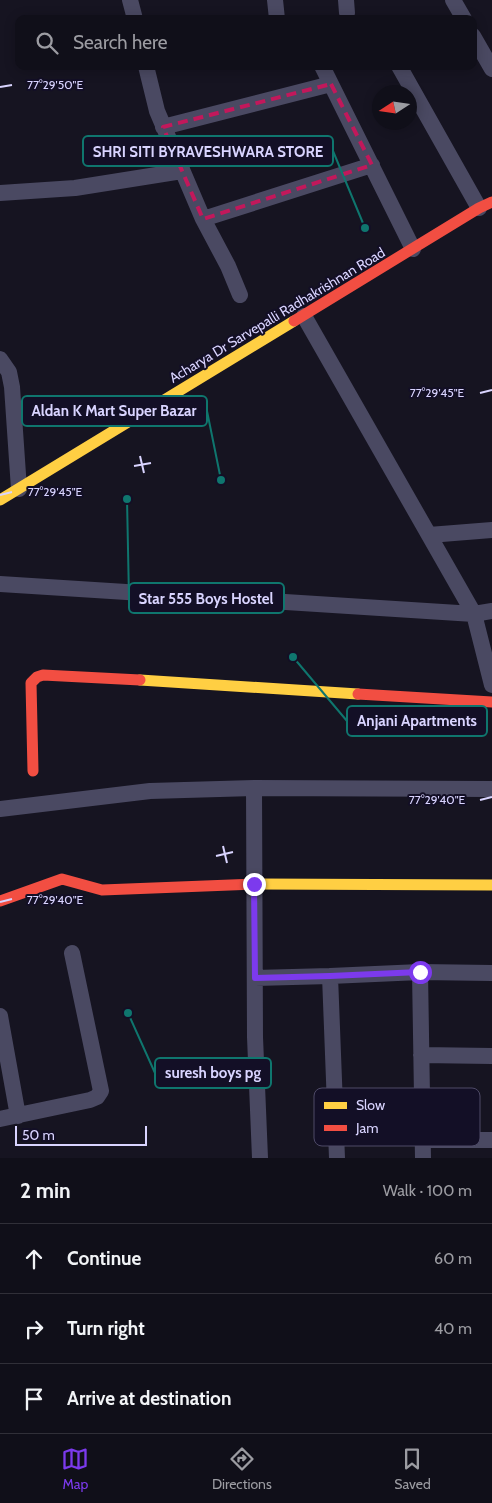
<!DOCTYPE html>
<meta charset="utf-8">
<style>
body{margin:0;font-family:Cabin,sans-serif;background:#1e1d26;color:#f1f3f6}
.compass{position:absolute;left:372px;top:85px;width:45px;height:45px;border-radius:50%;background:#100f19;box-shadow:0 2px 12px #0003;rotate:258deg}
.scale{position:absolute;left:15px;bottom:12px;width:132px;box-sizing:border-box;padding-left:5px;border:2px solid #d9d4ff;border-top:0;font-size:14px;line-height:18px;white-space:nowrap;color:#d9d4ff;-webkit-text-stroke:4px #130f26;paint-order:stroke}
.stop{position:absolute;width:15px;height:15px;margin:-11px;border:4px solid #7c3aed;border-radius:50%;background:#fff}
.stop.end{background:#7c3aed;border-color:#fff;box-shadow:0 1px 5px #0008}
.list{margin:0;padding:0;list-style:none}
h2{display:flex;justify-content:space-between;align-items:center;height:65px;margin:0;padding:0 20px;font-size:21px}
h2 small{font-size:16px;font-weight:400;color:#9c9ca2}
.list li{display:grid;grid-template-columns:32px 1fr auto;gap:15px;align-items:center;box-sizing:border-box;height:70px;padding:0 20px;border-top:1px solid #302f38}
.list b{display:block;font-size:19px;white-space:nowrap}
.list em{font-size:16px;font-style:normal;color:#9c9ca2}
.icon{flex:none;width:28px;height:28px;fill:none;stroke:currentColor;stroke-width:2;stroke-linecap:round;stroke-linejoin:round}
.map{position:relative;flex:none;width:492px;height:1158px;overflow:hidden}
.search{position:absolute;background:#100f19;box-shadow:0 2px 12px #0003;left:15px;right:15px;top:15px;height:55px;display:flex;align-items:center;gap:12px;box-sizing:border-box;padding:0 18px;border-radius:10px;color:#9c9ca2;font-size:19px}
.sheet{height:275px;background:#100f19}
nav{display:flex;justify-content:space-around;align-items:center;box-sizing:border-box;height:70px;border-top:1px solid #302f38;background:#100f19;font-size:14px;color:#9c9ca2}
nav a{display:grid;justify-items:center;gap:2px}
nav .on{color:#7c3aed}
.map>svg:first-child{display:block}
.lines{fill:none;stroke-linecap:round;stroke-linejoin:round}
.street{stroke:#4a4962;stroke-width:16}
.slow{stroke:#ffcf43;stroke-width:11}
.jam{stroke:#f24e42;stroke-width:11}
.route{stroke:#7c3aed;stroke-width:6}
.marked{fill:none;stroke:#c2185b;stroke-width:4;stroke-dasharray:10 6;stroke-linejoin:round}
.ticks{fill:none;stroke:#d9d4ff;stroke-width:2}
.labels{text-anchor:middle;stroke-width:4;stroke-linejoin:round;paint-order:stroke}
.street-label{font-size:14px;fill:#d9d4ff;stroke:#130f26}
.key{fill:#130f26;stroke:#4e4a67;stroke-width:1}
.key-label{font-size:14px;fill:#d9d4ff}
.ticks-label{font-size:12px;text-anchor:middle;fill:#d9d4ff;stroke:#130f26;stroke-width:4;stroke-linejoin:round;paint-order:stroke}
.leader{fill:none;stroke:#0f766e;stroke-width:2}
.callout-dot{fill:#0f766e;stroke:#130f26;stroke-width:2}
.callout{fill:#130f26;stroke:#0f766e;stroke-width:2}
.callout-label{font-size:15px;text-anchor:middle;font-weight:bold;fill:#d9d4ff}
</style>
<div class="map">
<svg width="492" height="1158" viewBox="0 0 492 1158">
<rect width="100%" height="100%" fill="#161421"/>
<g class="lines">
<!-- street -->
<path class="street" d="M 130,0 L 135,19
M 275,0 L 277,19
M 346,0 L 347,13
M 453,0 L 464,19
M 473,36 L 492,69
M 146,66 L 157,111 L 203,219 L 228,266 L 240,295
M 322,66 L 413,249
M 399,66 L 479,208
M 163,127 L 331,84
M 0,193 L 75,188 L 182,171
M 203,219 L 372,165
M 304,316 L 474,614 L 492,685
M 0,359 L 9,372 L 12,387 L 19,489
M 429,535 L 492,530
M 0,584 L 474,614 L 492,611
M 254,788 L 255,1037 L 260,1158
M 0,809 L 150,791 L 254,788 L 492,789
M 420,972 L 423,1158
M 330,976 L 337,1158
M 255,978 L 330,976 L 420,972 L 492,973
M 0,1016 L 18,1116
M 421,1055 L 492,1056
M 0,1119 L 90,1100 L 97,1097 L 101,1091 L 72,953
M 423,1140 L 492,1140"/>
<!-- slow -->
<path class="slow" d="M 0,500 L 294,321
M 140,680 L 358,694
M 258,884 L 492,885"/>
<!-- jam -->
<path class="jam" d="M 294,321 L 479,208 L 492,202
M 358,694 L 492,702
M 33,771 L 31,683 L 37,677 L 43,675 L 140,680
M 0,901 L 62,879 L 102,890 L 258,884"/>
</g>
<g class="lines">
<!-- route -->
<path class="route" d="M 254,884 L 255,978 L 330,976 L 420,972"/>
</g>
<!-- marked area -->
<path class="marked" d="M 331,84 L 372,165 L 203,219 L 163,127 Z"/>
<!-- ticks -->
<path class="ticks" d="M 0,87 L 12,85M 480,393 L 492,390M 140,456 L 144,473M 134,466 L 151,463M 0,495 L 12,492M 480,800 L 492,797M 223,846 L 227,863M 216,856 L 233,852M 0,902 L 12,899"/>
<g class="labels">
<!-- street labels -->
<g class="street-label">
<text transform="translate(277 315) rotate(-31)" y="5">Acharya Dr Sarvepalli Radhakrishnan Road</text>
</g>
</g>
<!-- legend -->
<rect x="314" y="1088" width="166" height="58" rx="8" class="key"/>
<rect x="324" y="1102" width="23" height="7" fill="#ffcf43"/>
<rect x="324" y="1125" width="23" height="6" fill="#f24e42"/>
<g class="key-label">
<text x="356" y="1110">Slow</text>
<text x="356" y="1133">Jam</text>
</g>
<g class="ticks-label">
<text x="55" y="89">77°29'50"E</text>
<text x="437" y="397">77°29'45"E</text>
<text x="55" y="496">77°29'45"E</text>
<text x="437" y="804">77°29'40"E</text>
<text x="55" y="904">77°29'40"E</text>
</g>
<!-- callouts -->
<path class="leader" d="M365 228L333 151M221 480L207 411M127 499L129 598M293 657L347 721M128 1013L155 1073"/>
<g class="callout-dot">
<circle cx="365" cy="228" r="5"/>
<circle cx="221" cy="480" r="5"/>
<circle cx="127" cy="499" r="5"/>
<circle cx="293" cy="657" r="5"/>
<circle cx="128" cy="1013" r="5"/>
</g>
<g class="callout">
<rect x="83" y="136" width="250" height="30" rx="5"/>
<rect x="22" y="396" width="185" height="30" rx="5"/>
<rect x="129" y="583" width="155" height="30" rx="5"/>
<rect x="347" y="706" width="140" height="30" rx="5"/>
<rect x="155" y="1058" width="116" height="30" rx="5"/>
</g>
<g class="callout-label">
<text x="208" y="157">SHRI SITI BYRAVESHWARA STORE</text>
<text x="114" y="416">Aldan K Mart Super Bazar</text>
<text x="206" y="604">Star 555 Boys Hostel</text>
<text x="417" y="726">Anjani Apartments</text>
<text x="213" y="1078">suresh boys pg</text>
</g>
</svg>
<svg class="compass" viewBox="-18 -18 36 36"><path d="M0-13l5 13h-10z" fill="#e53935"/><path d="M0 13l5-13h-10z" fill="#9c9ca2"/></svg>
<div class="scale">50 m</div>
<div class="stop" style="left:420px;top:972px"></div>
<div class="stop end" style="left:254px;top:884px"></div>
<div class="search"><svg class="icon" aria-label="search" viewBox="0 0 24 24"><circle cx="10" cy="10" r="6"/><path d="M15 15l6 6"/></svg>Search here</div>
</div>
<section class="sheet">
<h2>2 min<small>Walk · 100 m</small></h2>
<ul class="list">
<li><svg class="icon" aria-label="ahead" viewBox="0 0 24 24"><path d="M12 20V5M6 11l6-6 6 6"/></svg><div><b>Continue</b></div><em>60 m</em></li>
<li><svg class="icon" aria-label="right" viewBox="0 0 24 24"><path d="M7 20v-9h11M14 6l5 5-5 5"/></svg><div><b>Turn right</b></div><em>40 m</em></li>
<li><svg class="icon" aria-label="arrive" viewBox="0 0 24 24"><path d="M6 21V4h12l-3 4 3 4H6"/></svg><div><b>Arrive at destination</b></div></li>
</ul>
</section>
<nav>
<a class="on"><svg class="icon" aria-label="map" viewBox="0 0 24 24"><path d="M3 6l6-2 6 2 6-2v14l-6 2-6-2-6 2zM9 4v14M15 6v14"/></svg>Map</a>
<a><svg class="icon" aria-label="directions" viewBox="0 0 24 24"><path d="M12 3l9 9-9 9-9-9zM9 14v-3h6M13 9l2 2-2 2"/></svg>Directions</a>
<a><svg class="icon" aria-label="saved" viewBox="0 0 24 24"><path d="M7 4h10v16l-5-4-5 4z"/></svg>Saved</a>
</nav>
